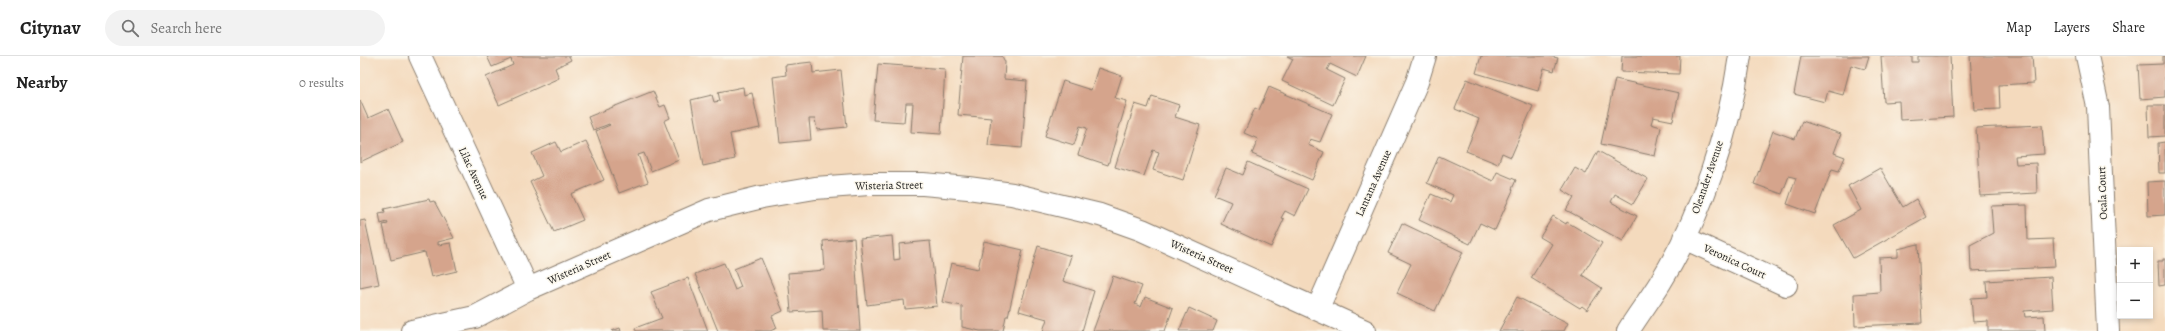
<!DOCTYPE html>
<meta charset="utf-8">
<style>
body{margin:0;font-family:Alegreya,serif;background:#f2f2f2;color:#222}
.controls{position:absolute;right:12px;bottom:12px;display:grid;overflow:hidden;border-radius:0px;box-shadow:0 2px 6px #0003}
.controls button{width:36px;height:36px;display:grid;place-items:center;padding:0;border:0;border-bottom:1px solid #e0e0e0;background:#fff;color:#222;font:20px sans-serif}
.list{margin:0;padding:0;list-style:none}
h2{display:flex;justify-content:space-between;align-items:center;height:52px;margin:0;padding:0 16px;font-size:17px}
h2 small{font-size:13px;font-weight:400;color:#767676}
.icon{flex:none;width:22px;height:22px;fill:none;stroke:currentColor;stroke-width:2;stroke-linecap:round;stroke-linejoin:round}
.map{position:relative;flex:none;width:1805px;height:275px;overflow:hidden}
header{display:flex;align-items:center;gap:24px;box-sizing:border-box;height:56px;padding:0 20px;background:#fff;border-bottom:1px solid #e0e0e0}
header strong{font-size:19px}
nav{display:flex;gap:22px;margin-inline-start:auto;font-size:14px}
.search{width:280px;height:36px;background:#f2f2f2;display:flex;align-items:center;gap:10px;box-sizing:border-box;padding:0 14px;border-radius:22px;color:#767676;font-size:15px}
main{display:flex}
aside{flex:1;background:#fff}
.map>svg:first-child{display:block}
.building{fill:#d5a48c}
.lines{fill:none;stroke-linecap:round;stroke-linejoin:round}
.minor-casing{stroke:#887b6c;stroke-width:24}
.minor{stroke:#fff;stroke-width:22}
.labels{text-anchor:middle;stroke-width:3;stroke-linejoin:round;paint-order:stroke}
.street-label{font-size:11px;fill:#1c1c1c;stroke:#fbf7ec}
</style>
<header>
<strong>Citynav</strong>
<div class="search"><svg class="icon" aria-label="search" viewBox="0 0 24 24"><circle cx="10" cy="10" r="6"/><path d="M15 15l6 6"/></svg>Search here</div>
<nav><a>Map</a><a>Layers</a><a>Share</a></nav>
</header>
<main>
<aside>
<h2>Nearby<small>0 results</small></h2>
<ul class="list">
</ul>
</aside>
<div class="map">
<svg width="1805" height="275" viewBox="0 0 1805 275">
<rect width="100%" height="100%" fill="#fbf7ec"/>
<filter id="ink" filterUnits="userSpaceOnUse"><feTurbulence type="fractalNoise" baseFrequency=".025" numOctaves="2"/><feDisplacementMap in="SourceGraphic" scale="8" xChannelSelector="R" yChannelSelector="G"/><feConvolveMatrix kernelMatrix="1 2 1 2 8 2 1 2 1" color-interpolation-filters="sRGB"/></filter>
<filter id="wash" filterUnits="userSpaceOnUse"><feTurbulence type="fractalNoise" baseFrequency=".012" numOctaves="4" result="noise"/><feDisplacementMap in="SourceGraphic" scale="16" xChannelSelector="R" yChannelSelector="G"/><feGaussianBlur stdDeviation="0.9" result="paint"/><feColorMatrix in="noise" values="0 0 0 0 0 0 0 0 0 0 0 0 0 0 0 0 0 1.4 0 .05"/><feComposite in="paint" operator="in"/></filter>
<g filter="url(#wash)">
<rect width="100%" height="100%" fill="#f4dabd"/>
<g id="blocks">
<!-- building -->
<path class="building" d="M 127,0 L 209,0 L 211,4 L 195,12 L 199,22 L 139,49 L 126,21 L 153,9 L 151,3 L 132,11 Z
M 603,0 L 642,0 L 645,6 L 644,23 L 667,25 L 662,92 L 628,89 L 631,62 L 598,59 Z
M 927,0 L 1006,0 L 997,21 L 970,8 L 967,14 L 985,23 L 973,49 L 922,25 L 933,3 Z
M 1121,0 L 1189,0 L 1198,2 L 1194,15 L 1184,12 L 1178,35 L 1116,17 Z
M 1262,0 L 1320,0 L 1319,18 L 1261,16 Z
M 1441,0 L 1509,0 L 1505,13 L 1491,9 L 1483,39 L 1468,35 L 1465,46 L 1434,38 Z
M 1521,0 L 1552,0 L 1552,6 L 1558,6 L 1558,0 L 1590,0 L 1593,61 L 1540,64 L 1539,45 L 1524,46 Z
M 1610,0 L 1672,0 L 1674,27 L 1639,29 L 1640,53 L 1614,54 Z
M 1803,0 L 1805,0 L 1805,41 L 1780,43 L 1778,9 L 1803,8 Z
M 452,6 L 453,17 L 481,14 L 487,71 L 457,74 L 455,63 L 449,63 L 451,84 L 420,87 L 413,21 L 426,19 L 425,9 Z
M 518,8 L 585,13 L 581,78 L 551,76 L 553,47 L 546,47 L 544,66 L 513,64 Z
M 738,12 L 762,20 L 755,42 L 767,45 L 748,109 L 718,99 L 727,72 L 720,70 L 714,89 L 685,80 L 703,25 L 731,34 Z
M 1107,23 L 1173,50 L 1151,101 L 1142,97 L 1138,108 L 1106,95 L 1119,63 L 1095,53 Z
M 1255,23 L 1319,37 L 1313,65 L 1293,61 L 1291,68 L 1301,71 L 1295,100 L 1241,88 Z
M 383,31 L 384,39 L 392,37 L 400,72 L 370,78 L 375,103 L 343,110 L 331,44 L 352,39 L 354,46 L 360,45 L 358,36 Z
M 909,31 L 972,58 L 960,86 L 950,83 L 948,89 L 964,96 L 952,124 L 892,98 L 898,83 L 884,77 L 895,52 L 899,54 Z
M 293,35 L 300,51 L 305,49 L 310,62 L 304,65 L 319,104 L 291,115 L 284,97 L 278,99 L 288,126 L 259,137 L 236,75 L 250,69 L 249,68 L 233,74 L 228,61 Z
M 792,40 L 819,49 L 815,61 L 840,69 L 823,124 L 793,114 L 799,96 L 793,94 L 784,120 L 755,111 L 775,48 L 788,52 Z
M 0,44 L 8,62 L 28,53 L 43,86 L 0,106 Z
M 1788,49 L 1805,49 L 1805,80 L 1789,81 Z
M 1442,65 L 1481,78 L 1474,97 L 1485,101 L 1479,115 L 1472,113 L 1455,158 L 1427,148 L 1436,122 L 1429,120 L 1422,138 L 1394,128 L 1413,75 L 1435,83 Z
M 1682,69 L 1684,98 L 1655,100 L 1656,108 L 1676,107 L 1677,137 L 1620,140 L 1616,72 Z
M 226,85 L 244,124 L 211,138 L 223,164 L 194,176 L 170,126 L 182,120 L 172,97 L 196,86 L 201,96 Z
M 1805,86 L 1805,117 L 1799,117 L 1798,87 Z
M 1238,95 L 1288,123 L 1273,148 L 1255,138 L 1251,146 L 1277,160 L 1263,185 L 1206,154 L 1214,141 L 1202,134 L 1215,112 L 1226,118 Z
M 1079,100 L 1133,125 L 1137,116 L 1156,124 L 1152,133 L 1153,134 L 1135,174 L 1120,167 L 1110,188 L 1059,164 L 1071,138 L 1090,146 L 1093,139 L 1067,127 Z
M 888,106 L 948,133 L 935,160 L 925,155 L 921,162 L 924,163 L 911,191 L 861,168 L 871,146 L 854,139 L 866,112 L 883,119 Z
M 1520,112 L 1543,151 L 1556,143 L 1566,161 L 1493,202 L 1474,169 L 1501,154 L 1488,130 Z
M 1805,125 L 1805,159 L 1788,160 L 1787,126 Z
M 69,143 L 70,146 L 74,145 L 94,182 L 78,186 L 78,189 L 91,187 L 97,215 L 71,221 L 65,196 L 31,204 L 23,169 L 28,168 L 27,166 L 21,168 L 19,157 L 25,156 L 24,153 Z
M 1667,149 L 1668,184 L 1693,183 L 1695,211 L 1611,215 L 1610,189 L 1633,177 L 1631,150 Z
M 1193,160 L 1206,168 L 1207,166 L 1242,187 L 1222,219 L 1242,232 L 1227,254 L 1222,250 L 1220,252 L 1171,222 L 1192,188 L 1180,181 Z
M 5,164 L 19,228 L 0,232 L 0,165 Z
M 1042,167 L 1103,196 L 1075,255 L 1037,237 L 1051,208 L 1028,197 Z
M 532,180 L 534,204 L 540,203 L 539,188 L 570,185 L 577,250 L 545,253 L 544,244 L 507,249 L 500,183 Z
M 494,182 L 500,275 L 463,275 L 462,254 L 431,256 L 428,217 L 465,214 L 463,185 Z
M 624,185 L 663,194 L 648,260 L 646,260 L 643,275 L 620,275 L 602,271 L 602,250 L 582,246 L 591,207 L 618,213 Z
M 1558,188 L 1562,267 L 1495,270 L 1494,238 L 1520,236 L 1519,202 L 1538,201 L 1538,193 Z
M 678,190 L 711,200 L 703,225 L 734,235 L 722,275 L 683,275 L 687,263 L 659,255 Z
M 401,202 L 423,255 L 412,260 L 417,272 L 410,275 L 358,275 L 335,218 L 364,207 L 375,234 L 381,231 L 374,213 Z
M 1803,203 L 1805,203 L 1805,229 L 1799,230 L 1798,205 L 1803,205 Z
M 753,220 L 782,230 L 775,248 L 781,251 L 785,241 L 813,252 L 805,275 L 733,275 Z
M 1691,221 L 1693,253 L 1664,255 L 1665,261 L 1684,260 L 1685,275 L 1628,275 L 1628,265 L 1613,266 L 1611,242 L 1627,241 L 1626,225 Z
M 328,222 L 348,275 L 276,275 L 275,272 L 302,262 L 291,236 Z
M 1157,241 L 1208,267 L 1204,275 L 1139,275 Z
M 829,252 L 857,265 L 853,275 L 819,275 Z
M 260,272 L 261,275 L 252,275 Z"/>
</g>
</g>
<g filter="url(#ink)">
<use href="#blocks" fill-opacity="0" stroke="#887b6c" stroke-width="1"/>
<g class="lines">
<!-- minor casing -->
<g class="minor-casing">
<path id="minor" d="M 60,0 L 168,233
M 1727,0 L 1738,51 L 1748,275
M 1324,182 L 1426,229
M 958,252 L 1057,26 L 1065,0
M 52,275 L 115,261 L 168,233 L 349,154 L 402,141 L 455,132 L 509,128 L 563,128 L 608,132 L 652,138 L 740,159 L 782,174 L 1005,275
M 1268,275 C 1278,259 1290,243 1300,227 C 1341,161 1369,77 1380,0"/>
</g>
<!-- minor -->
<use href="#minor" class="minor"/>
</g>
</g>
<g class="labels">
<!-- street labels -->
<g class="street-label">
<text transform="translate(114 117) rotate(65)" y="4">Lilac Avenue</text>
<text transform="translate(1347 121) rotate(-71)" y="4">Oleander Avenue</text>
<text transform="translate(1013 127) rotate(-66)" y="4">Lantana Avenue</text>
<text transform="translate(529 129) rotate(-1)" y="4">Wisteria Street</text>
<text transform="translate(1742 137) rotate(-92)" y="4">Ocala Court</text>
<text transform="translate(842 200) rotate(24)" y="4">Wisteria Street</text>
<text transform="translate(1375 205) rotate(25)" y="4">Veronica Court</text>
<text transform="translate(219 211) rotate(-24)" y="4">Wisteria Street</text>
</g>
</g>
</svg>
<div class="controls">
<button>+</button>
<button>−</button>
</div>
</div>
</main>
